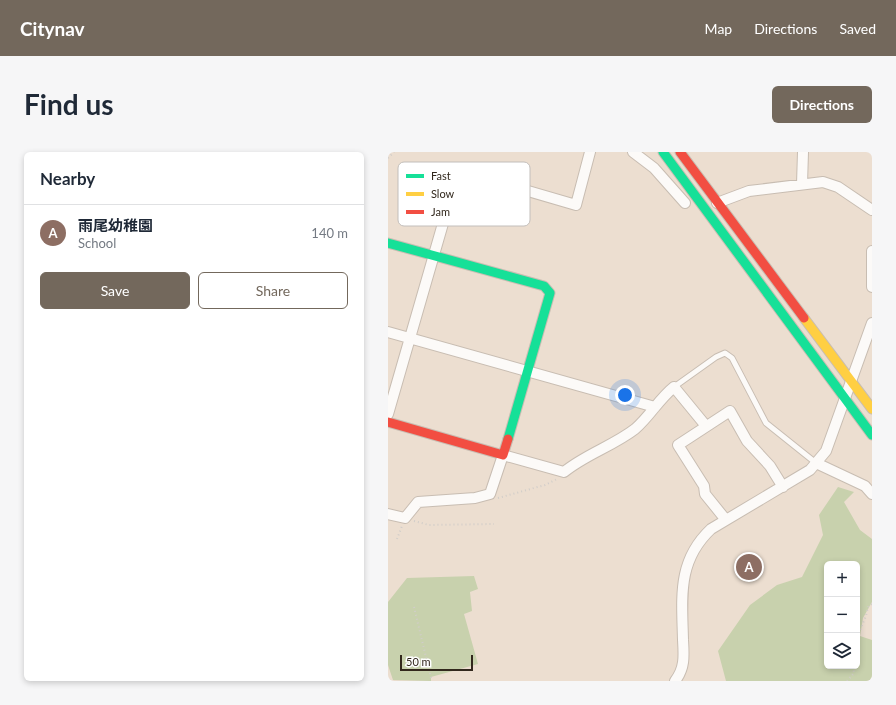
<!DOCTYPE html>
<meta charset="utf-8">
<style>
body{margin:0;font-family:Lato,"Noto Sans JP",sans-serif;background:#f6f6f7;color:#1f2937}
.controls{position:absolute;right:12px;bottom:12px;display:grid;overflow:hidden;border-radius:6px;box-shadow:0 2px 6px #0003}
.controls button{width:36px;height:36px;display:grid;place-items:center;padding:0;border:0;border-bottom:1px solid #e0e1e3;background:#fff;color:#1f2937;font:20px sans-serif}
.scale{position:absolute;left:12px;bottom:10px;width:73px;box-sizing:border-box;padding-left:4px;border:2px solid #32281d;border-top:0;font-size:11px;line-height:14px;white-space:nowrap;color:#32281d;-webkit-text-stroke:3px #fff;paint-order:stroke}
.you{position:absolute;left:237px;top:243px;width:14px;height:14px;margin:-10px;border:3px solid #fff;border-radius:50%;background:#1a73e8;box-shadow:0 0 0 6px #1a73e833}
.badge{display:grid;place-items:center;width:26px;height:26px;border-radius:50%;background:#73685c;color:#fff;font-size:13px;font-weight:700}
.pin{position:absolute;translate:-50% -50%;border:2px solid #fff;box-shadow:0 1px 4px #0006}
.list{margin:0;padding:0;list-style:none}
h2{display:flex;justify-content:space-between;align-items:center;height:52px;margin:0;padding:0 16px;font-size:17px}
h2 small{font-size:13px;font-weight:400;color:#747a83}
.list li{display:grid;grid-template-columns:26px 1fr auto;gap:12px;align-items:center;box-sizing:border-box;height:56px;padding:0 16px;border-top:1px solid #e0e1e3}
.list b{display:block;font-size:15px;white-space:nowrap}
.list p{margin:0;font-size:13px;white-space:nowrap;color:#747a83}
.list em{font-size:13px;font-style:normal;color:#747a83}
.actions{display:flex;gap:8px;padding:12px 16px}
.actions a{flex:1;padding:9px 0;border:1px solid #73685c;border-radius:6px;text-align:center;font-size:14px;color:#73685c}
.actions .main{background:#73685c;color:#fff}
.icon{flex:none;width:22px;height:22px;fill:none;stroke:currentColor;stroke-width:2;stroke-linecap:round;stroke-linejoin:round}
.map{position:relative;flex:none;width:484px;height:529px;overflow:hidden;border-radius:6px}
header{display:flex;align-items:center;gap:24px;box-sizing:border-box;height:56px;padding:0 20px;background:#73685c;color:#fff}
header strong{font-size:19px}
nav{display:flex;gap:22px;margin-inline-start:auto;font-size:14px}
.intro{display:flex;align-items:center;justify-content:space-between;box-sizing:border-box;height:96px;padding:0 24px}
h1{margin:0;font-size:28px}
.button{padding:10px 18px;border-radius:6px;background:#73685c;color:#fff;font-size:14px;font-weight:700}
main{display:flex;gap:24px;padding:0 24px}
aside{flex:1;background:#fff;border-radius:6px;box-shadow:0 2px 6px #0003}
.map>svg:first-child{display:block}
.green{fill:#c8d1ad;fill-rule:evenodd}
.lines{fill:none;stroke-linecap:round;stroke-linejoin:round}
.lane-casing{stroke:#c8bdb2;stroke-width:7}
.street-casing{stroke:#c8bdb2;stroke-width:12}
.fast-casing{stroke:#c8bdb2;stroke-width:11}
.slow-casing{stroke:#c8bdb2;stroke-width:11}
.jam-casing{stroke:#c8bdb2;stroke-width:11}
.path{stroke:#d1cdc9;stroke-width:2;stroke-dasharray:1 3;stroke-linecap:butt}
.lane{stroke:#fcfaf8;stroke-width:5}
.street{stroke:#fcfaf8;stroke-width:10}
.fast{stroke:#16e098;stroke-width:9}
.slow{stroke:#ffcf43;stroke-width:9}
.jam{stroke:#f24e42;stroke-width:9}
.key{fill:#fff;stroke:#c2bebb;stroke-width:1}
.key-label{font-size:11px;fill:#32281d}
</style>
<header>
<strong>Citynav</strong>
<nav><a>Map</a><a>Directions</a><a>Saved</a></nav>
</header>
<div class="intro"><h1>Find us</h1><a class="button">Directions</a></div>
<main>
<aside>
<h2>Nearby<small></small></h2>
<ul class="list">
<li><span class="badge" style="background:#8d6e63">A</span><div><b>雨尾幼稚園</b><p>School</p></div><em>140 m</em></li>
</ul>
<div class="actions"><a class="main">Save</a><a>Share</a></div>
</aside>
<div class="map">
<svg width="484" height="529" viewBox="0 0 484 529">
<rect width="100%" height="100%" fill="#ecded0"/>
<!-- green -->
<path class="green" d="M 450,335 L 466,340 L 456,350 L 472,378 L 484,387 L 484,450 L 475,466 L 472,484 L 484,488 L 484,529 L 338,529 L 330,499 L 362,453 L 389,433 L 414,425 L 435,383 L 431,363 ZM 439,412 L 469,412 L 469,514 L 439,514 Z
M 86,424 L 90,437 L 82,440 L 84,459 L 76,462 L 90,512 L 43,525 L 43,529 L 5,528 L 0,513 L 0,450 L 19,426 Z"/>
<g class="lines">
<!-- lane casing -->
<g class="lane-casing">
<path id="lane" d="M 286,235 L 328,205 L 337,201 L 344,206 L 378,271 L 428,311"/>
</g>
<!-- street casing -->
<g class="street-casing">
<path id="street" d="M 245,0 L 266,16 L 297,51
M 414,32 L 415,0
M 329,51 L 361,39 L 435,30 L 450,35 L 484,58
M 484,99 L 484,135
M 0,180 L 267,255
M 0,262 L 69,23 L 75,20 L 188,53 L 202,0
M 428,311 L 477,334 L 484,342
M 0,362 L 17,366 L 30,350 L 87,346 L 102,342 L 115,303 L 176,320 C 198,302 225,294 247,277 C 262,264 271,247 286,235 L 318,274
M 338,368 L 317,342 L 316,334 L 290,293 L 342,259 L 359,289 L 382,314 L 395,335
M 287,529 C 297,516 296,504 295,488 C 294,445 289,409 323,377 L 422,318 L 438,299 L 484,171"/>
</g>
<!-- fast casing -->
<g class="fast-casing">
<path id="fast" d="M 275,0 L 484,283
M 0,91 L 156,134 L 162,141 L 120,287"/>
</g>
<!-- slow casing -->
<g class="slow-casing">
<path id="slow" d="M 416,166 L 484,257"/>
</g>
<!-- jam casing -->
<g class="jam-casing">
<path id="jam" d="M 292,0 L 416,166
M 0,270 L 115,303 L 120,287"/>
</g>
<!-- path -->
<path class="path" d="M 0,6 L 6,0
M 110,346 L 157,333 L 169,327
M 26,369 L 41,373 L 106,372
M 9,387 L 14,374
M 26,455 L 43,526
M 469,485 L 478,464 L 480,455 L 484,452
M 459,529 L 466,521 L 465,514"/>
<!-- lane -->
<use href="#lane" class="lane"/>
<!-- street -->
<use href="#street" class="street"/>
<!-- fast -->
<use href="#fast" class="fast"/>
<!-- slow -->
<use href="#slow" class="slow"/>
<!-- jam -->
<use href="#jam" class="jam"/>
</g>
<!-- legend -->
<rect x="10" y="10" width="132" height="64" rx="6" class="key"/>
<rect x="18" y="22" width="18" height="4" fill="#16e098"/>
<rect x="18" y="40" width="18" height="4" fill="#ffcf43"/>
<rect x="18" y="58" width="18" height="4" fill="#f24e42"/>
<g class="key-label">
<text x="43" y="28">Fast</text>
<text x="43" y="46">Slow</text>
<text x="43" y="64">Jam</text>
</g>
</svg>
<div class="controls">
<button>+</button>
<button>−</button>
<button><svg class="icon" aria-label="layers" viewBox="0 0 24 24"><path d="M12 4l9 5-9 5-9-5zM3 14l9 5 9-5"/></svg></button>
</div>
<div class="scale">50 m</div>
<div class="you"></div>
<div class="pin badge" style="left:361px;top:415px;background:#8d6e63">A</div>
</div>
</main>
